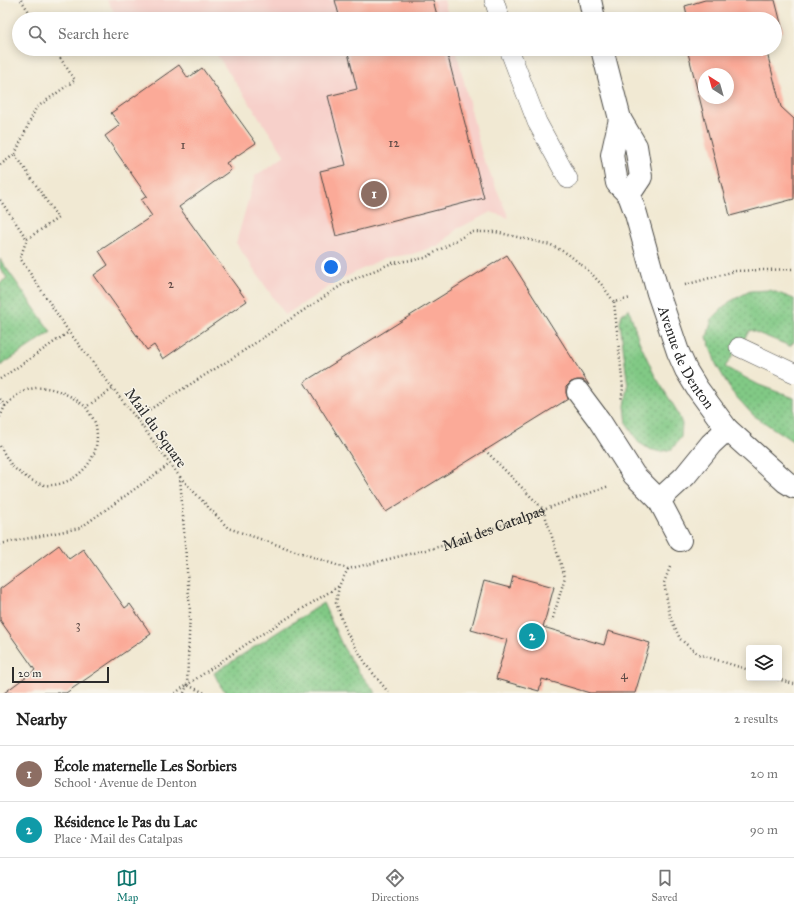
<!DOCTYPE html>
<meta charset="utf-8">
<style>
body{margin:0;font-family:"IM FELL Great Primer",serif;background:#f6f6f6;color:#222}
.controls{position:absolute;right:12px;bottom:12px;display:grid;overflow:hidden;border-radius:4px;box-shadow:0 2px 10px #0003}
.controls button{width:36px;height:36px;display:grid;place-items:center;padding:0;border:0;border-bottom:1px solid #e0e0e0;background:#fff;color:#222;font:20px sans-serif}
.compass{position:absolute;left:698px;top:68px;width:36px;height:36px;border-radius:50%;background:#fff;box-shadow:0 2px 10px #0003;rotate:323deg}
.scale{position:absolute;left:12px;bottom:10px;width:97px;box-sizing:border-box;padding-left:4px;border:2px solid #2b2b2b;border-top:0;font-size:11px;line-height:14px;white-space:nowrap;color:#2b2b2b;-webkit-text-stroke:3px #f7f3e8;paint-order:stroke}
.you{position:absolute;left:331px;top:267px;width:14px;height:14px;margin:-10px;border:3px solid #fff;border-radius:50%;background:#1a73e8;box-shadow:0 0 0 6px #1a73e833}
.badge{display:grid;place-items:center;width:26px;height:26px;border-radius:50%;background:#0f766e;color:#fff;font-size:13px;font-weight:700}
.pin{position:absolute;translate:-50% -50%;border:2px solid #fff;box-shadow:0 1px 4px #0006}
.list{margin:0;padding:0;list-style:none}
h2{display:flex;justify-content:space-between;align-items:center;height:52px;margin:0;padding:0 16px;font-size:17px}
h2 small{font-size:13px;font-weight:400;color:#767676}
.list li{display:grid;grid-template-columns:26px 1fr auto;gap:12px;align-items:center;box-sizing:border-box;height:56px;padding:0 16px;border-top:1px solid #e0e0e0}
.list b{display:block;font-size:15px;white-space:nowrap}
.list p{margin:0;font-size:13px;white-space:nowrap;color:#767676}
.list em{font-size:13px;font-style:normal;color:#767676}
.icon{flex:none;width:22px;height:22px;fill:none;stroke:currentColor;stroke-width:2;stroke-linecap:round;stroke-linejoin:round}
.map{position:relative;flex:none;width:794px;height:693px;overflow:hidden}
.search{position:absolute;background:#fff;box-shadow:0 2px 10px #0003;left:12px;right:12px;top:12px;height:44px;display:flex;align-items:center;gap:10px;box-sizing:border-box;padding:0 14px;border-radius:22px;color:#767676;font-size:15px}
.sheet{height:164px;background:#fff}
nav{display:flex;justify-content:space-around;align-items:center;box-sizing:border-box;height:56px;border-top:1px solid #e0e0e0;background:#fff;font-size:11px;color:#767676}
nav a{display:grid;justify-items:center;gap:2px}
nav .on{color:#0f766e}
.map>svg:first-child{display:block}
.built{fill:#f7d0ca}
.grass{fill:url(#grass-dots);stroke:#567a58}
.building{fill:#fbaa98;fill-rule:evenodd}
.lines{fill:none;stroke-linecap:round;stroke-linejoin:round}
.lane-casing{stroke:#494844;stroke-width:20}
.street-casing{stroke:#494844;stroke-width:24}
.path{stroke:#494844;stroke-width:2.5;stroke-dasharray:1 3;stroke-linecap:butt}
.lane{stroke:#fff;stroke-width:19}
.street{stroke:#fff;stroke-width:22}
.labels{text-anchor:middle;stroke-width:3;stroke-linejoin:round;paint-order:stroke}
.number-label{font-size:13px;fill:#5f4b46}
.street-label{font-size:15px;fill:#2b2b2b;stroke:#f7f3e8}
</style>
<div class="map">
<svg width="794" height="693" viewBox="0 0 794 693">
<defs>
<pattern id="grass-dots" width="8" height="8" patternUnits="userSpaceOnUse"><rect width="8" height="8" fill="#81c985"/><path d="M2 2h.1M6 6h.1" fill="none" stroke="#6aa36d" stroke-width="1.8" stroke-linecap="round"/></pattern>
</defs>
<rect width="100%" height="100%" fill="#f7f3e8"/>
<filter id="ink" filterUnits="userSpaceOnUse"><feTurbulence type="fractalNoise" baseFrequency=".025" numOctaves="2"/><feDisplacementMap in="SourceGraphic" scale="8" xChannelSelector="R" yChannelSelector="G"/><feConvolveMatrix kernelMatrix="1 2 1 2 8 2 1 2 1" color-interpolation-filters="sRGB"/></filter>
<filter id="wash" filterUnits="userSpaceOnUse"><feTurbulence type="fractalNoise" baseFrequency=".012" numOctaves="4" result="noise"/><feDisplacementMap in="SourceGraphic" scale="16" xChannelSelector="R" yChannelSelector="G"/><feGaussianBlur stdDeviation="0.9" result="paint"/><feColorMatrix in="noise" values="0 0 0 0 0 0 0 0 0 0 0 0 0 0 0 0 0 1.4 0 .05"/><feComposite in="paint" operator="in"/></filter>
<g filter="url(#wash)">
<rect width="100%" height="100%" fill="#f1e9d3"/>
<!-- built -->
<path class="built" d="M 107,0 L 444,0 L 449,19 L 193,19 L 190,15 L 183,19 L 118,19 Z
M 213,49 L 456,49 L 482,155 L 509,218 L 491,212 L 457,229 L 440,245 L 412,254 L 384,258 L 338,281 L 285,315 L 236,243 L 255,176 L 285,156 Z"/>
<!-- grass -->
<path class="grass" d="M 0,259 L 51,332 L 0,366 L 0,283 L 7,278 L 0,268 Z
M 770,290 L 794,299 L 794,342 L 790,346 L 750,330 L 725,367 L 759,385 L 794,398 L 794,442 L 753,415 L 732,392 L 716,364 L 707,337 L 712,319 L 729,302 L 750,291 Z
M 629,309 L 639,341 L 654,374 L 677,411 L 682,424 L 681,437 L 672,449 L 660,452 L 649,449 L 638,442 L 627,424 L 625,406 L 628,387 L 620,322 L 622,314 Z
M 323,603 L 343,647 L 358,671 L 376,693 L 227,693 L 221,687 L 214,673 Z"/>
<g id="blocks">
<!-- building -->
<path class="building" d="M 335,0 L 433,0 L 438,19 L 340,19 Z
M 705,0 L 775,0 L 783,31 L 776,33 L 777,40 L 775,41 L 775,19 L 679,19 L 679,17 L 687,15 L 685,6 Z
M 347,49 L 446,49 L 484,198 L 336,236 L 320,171 L 346,165 L 328,96 L 357,89 Z
M 687,49 L 766,49 L 781,107 L 794,119 L 794,199 L 730,216 L 727,203 L 726,203 ZM 704,74 L 728,74 L 728,98 L 704,98 Z
M 179,65 L 188,78 L 202,68 L 256,143 L 226,163 L 231,170 L 179,207 L 247,301 L 163,359 L 154,345 L 147,350 L 94,275 L 108,265 L 99,251 L 152,216 L 141,200 L 147,196 L 105,136 L 120,125 L 111,113 Z
M 507,255 L 589,385 L 583,380 L 577,380 L 571,382 L 566,387 L 566,393 L 568,399 L 386,512 L 304,382 Z
M 59,545 L 69,559 L 83,549 L 125,608 L 130,604 L 151,634 L 66,693 L 4,693 L 35,670 L 0,620 L 0,589 Z
M 513,576 L 554,587 L 543,627 L 604,645 L 608,631 L 650,643 L 635,693 L 590,693 L 542,679 L 539,691 L 496,679 L 507,640 L 471,630 L 484,581 L 510,588 Z"/>
</g>
</g>
<g filter="url(#ink)">
<use href="#blocks" fill-opacity="0" stroke="#494844" stroke-width="1"/>
<g class="lines">
<!-- lane casing -->
<g class="lane-casing">
<path id="lane" d="M 494,0 L 500,19
M 509,49 L 537,122 L 568,179
M 739,347 L 794,373"/>
</g>
<!-- street casing -->
<g class="street-casing">
<g id="street">
<path d="M 590,0 L 594,19"/>
<path d="M 602,49 L 620,119 L 636,146 L 641,177 L 629,195"/>
<path id="s2" d="M 620,119 L 612,155 L 617,183 L 629,195 L 636,214 L 658,293 L 678,352 L 686,370 L 697,388 L 727,429 L 786,482 L 794,487"/>
<path d="M 578,392 L 599,420 L 634,475 L 659,500 L 680,540"/>
<path d="M 659,500 L 685,476 L 711,444 L 727,429"/>
</g>
</g>
<!-- path -->
<g class="path">
<path d="M 21,0 L 34,19"/>
<path d="M 15,154 L 36,108 L 75,80 L 54,49"/>
<path d="M 0,165 L 15,154 L 58,218 L 27,239 L 20,258 L 69,332 L 136,418 L 180,477 L 190,611 L 187,685"/>
<path d="M 0,200 L 27,239"/>
<path d="M 685,285 L 735,271 L 794,269"/>
<path d="M 614,302 L 623,388 L 621,401"/>
<path d="M 0,379 L 69,332"/>
<path d="M 0,399 L 5,406 L 0,417"/>
<path d="M 5,406 C 10,402 16,395 22,392 C 45,381 68,393 86,407"/>
<path d="M 136,418 L 239,354 L 292,318 L 345,283 L 392,263 L 425,258 L 471,232 L 496,232 L 551,245 L 568,254 L 589,271 L 602,285 L 614,302 L 631,298"/>
<path d="M 0,446 C 4,453 8,461 13,467 C 22,475 34,483 45,485 C 55,486 64,483 72,479 C 91,467 100,449 96,426 C 95,420 89,413 86,407 L 114,388"/>
<path d="M 485,450 L 543,509 L 565,577 L 552,621"/>
<path id="s1" d="M 180,477 L 228,528 L 348,569 L 450,544 L 609,486"/>
<path d="M 0,544 L 80,528 L 170,464"/>
<path d="M 670,567 L 664,583 L 670,616 L 680,639 L 698,654 L 749,670"/>
<path d="M 348,569 L 339,586 L 336,603 L 347,633 L 368,667 L 389,693"/>
<path d="M 774,678 L 794,684"/>
<path d="M 175,693 L 187,685 L 205,693"/>
<path d="M 184,693 L 187,685 L 254,639 L 339,586"/>
</g>
<!-- lane -->
<use href="#lane" class="lane"/>
<!-- street -->
<use href="#street" class="street"/>
</g>
</g>
<g class="labels">
<!-- number labels -->
<g class="number-label">
<text x="394" y="147">12</text>
<text x="183" y="149">1</text>
<text x="171" y="288">2</text>
<text x="78" y="629">3</text>
<text x="624" y="679">4</text>
</g>
<!-- street labels -->
<g class="street-label">
<text dy="5" stroke="none"><textPath href="#s2" startOffset="255">Avenue de Denton</textPath></text>
<text transform="translate(156 428) rotate(54)" y="5">Mail du Square</text>
<text dy="5" stroke="none"><textPath href="#s1" startOffset="348">Mail des Catalpas</textPath></text>
</g>
</g>
</svg>
<div class="controls">
<button><svg class="icon" aria-label="layers" viewBox="0 0 24 24"><path d="M12 4l9 5-9 5-9-5zM3 14l9 5 9-5"/></svg></button>
</div>
<svg class="compass" viewBox="-18 -18 36 36"><path d="M0-13l5 13h-10z" fill="#e53935"/><path d="M0 13l5-13h-10z" fill="#767676"/></svg>
<div class="scale">20 m</div>
<div class="you"></div>
<div class="pin badge" style="left:374px;top:194px;background:#8d6e63">1</div>
<div class="pin badge" style="left:532px;top:636px;background:#0f9aa8">2</div>
<div class="search"><svg class="icon" aria-label="search" viewBox="0 0 24 24"><circle cx="10" cy="10" r="6"/><path d="M15 15l6 6"/></svg>Search here</div>
</div>
<section class="sheet">
<h2>Nearby<small>2 results</small></h2>
<ul class="list">
<li><span class="badge" style="background:#8d6e63">1</span><div><b>École maternelle Les Sorbiers</b><p>School · Avenue de Denton</p></div><em>20 m</em></li>
<li><span class="badge" style="background:#0f9aa8">2</span><div><b>Résidence le Pas du Lac</b><p>Place · Mail des Catalpas</p></div><em>90 m</em></li>
</ul>
</section>
<nav>
<a class="on"><svg class="icon" aria-label="map" viewBox="0 0 24 24"><path d="M3 6l6-2 6 2 6-2v14l-6 2-6-2-6 2zM9 4v14M15 6v14"/></svg>Map</a>
<a><svg class="icon" aria-label="directions" viewBox="0 0 24 24"><path d="M12 3l9 9-9 9-9-9zM9 14v-3h6M13 9l2 2-2 2"/></svg>Directions</a>
<a><svg class="icon" aria-label="saved" viewBox="0 0 24 24"><path d="M7 4h10v16l-5-4-5 4z"/></svg>Saved</a>
</nav>
